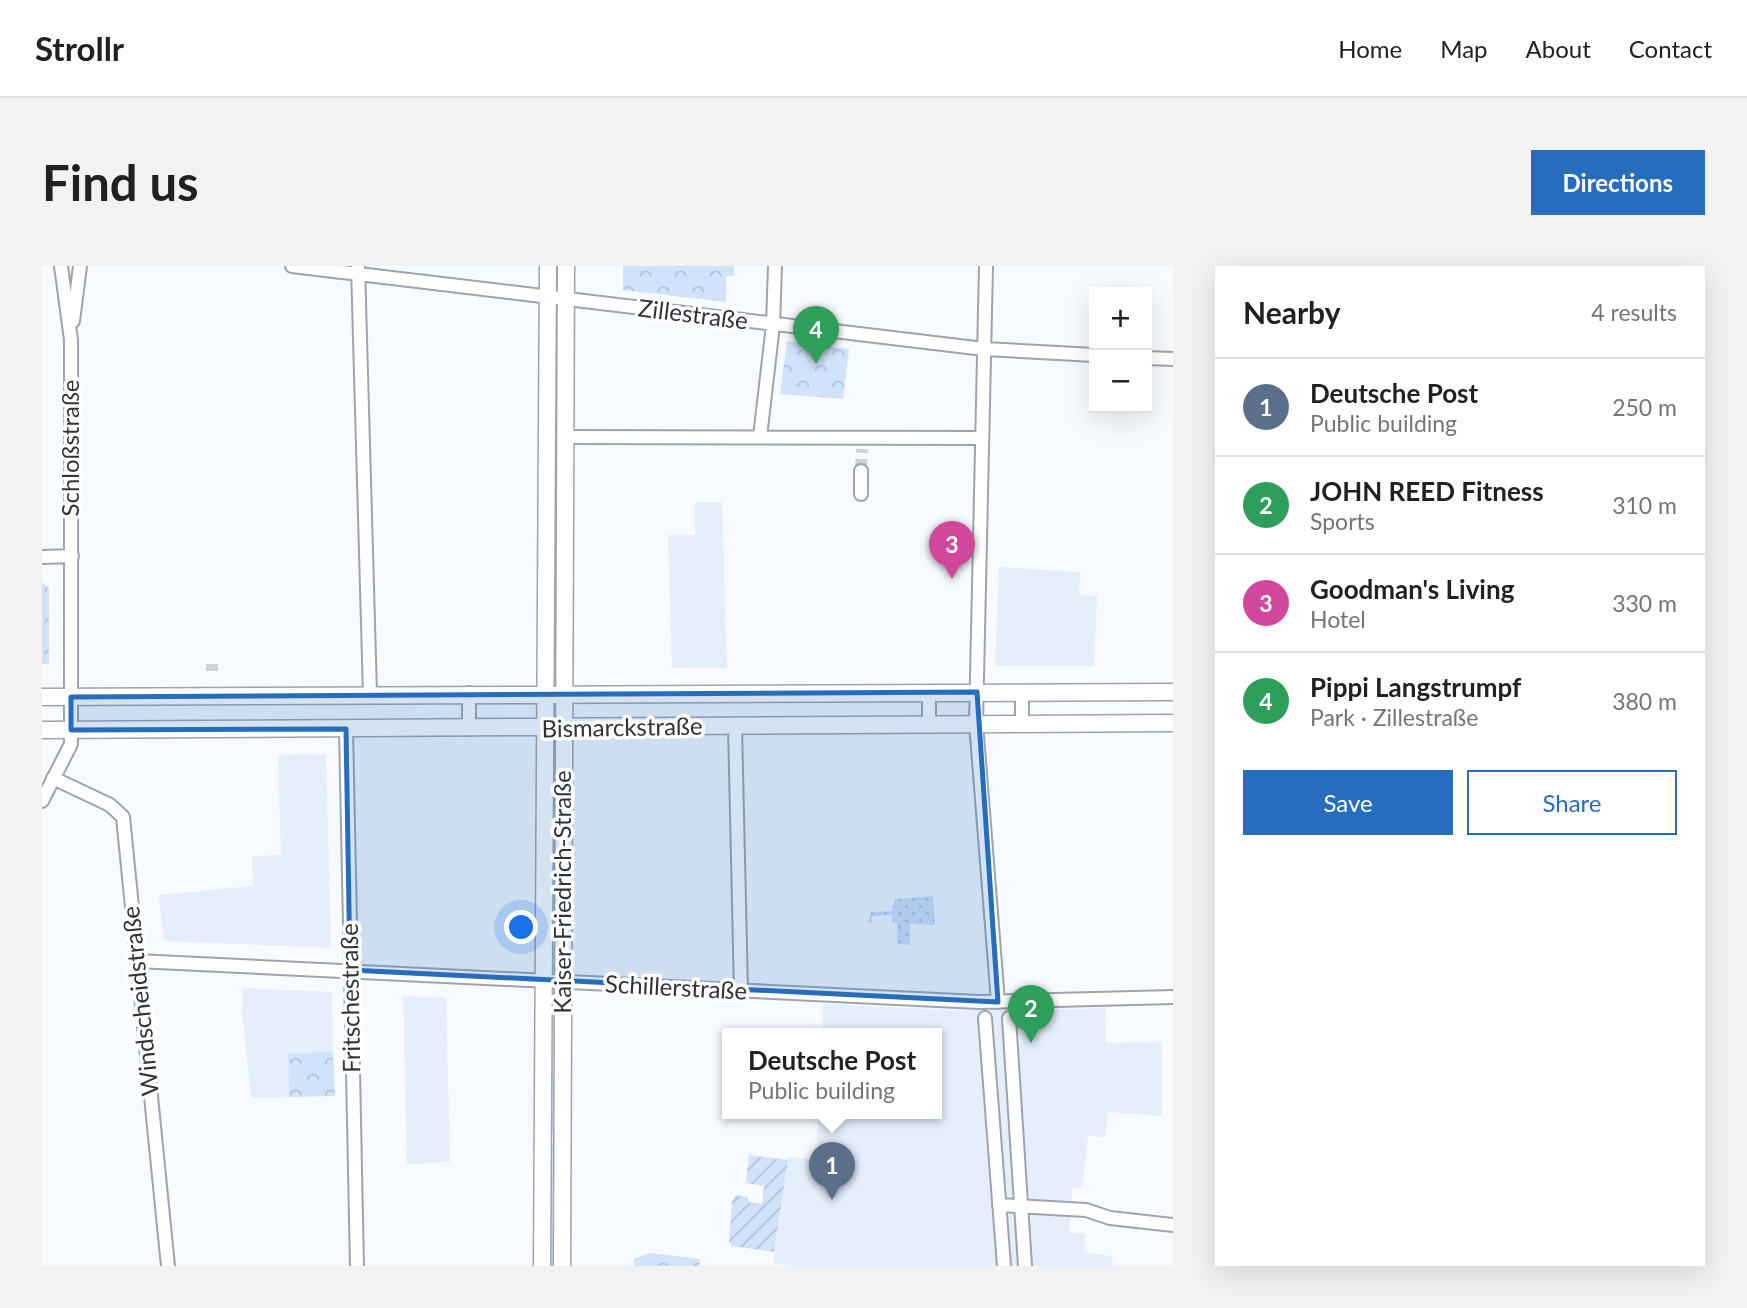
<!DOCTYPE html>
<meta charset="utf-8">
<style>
body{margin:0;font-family:Lato,sans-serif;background:#f2f2f2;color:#202124}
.controls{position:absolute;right:21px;top:21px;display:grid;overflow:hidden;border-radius:0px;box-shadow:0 7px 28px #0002}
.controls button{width:63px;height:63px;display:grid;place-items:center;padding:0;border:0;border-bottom:2px solid #e0e0e0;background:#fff;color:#202124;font:35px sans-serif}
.you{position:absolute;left:480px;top:662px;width:24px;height:24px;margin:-18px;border:5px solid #fff;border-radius:50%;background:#1a73e8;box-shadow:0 0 0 10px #1a73e833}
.badge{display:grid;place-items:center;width:46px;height:46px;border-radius:50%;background:#266dbe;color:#fff;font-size:23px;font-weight:700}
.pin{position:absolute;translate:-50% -58px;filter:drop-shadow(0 2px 4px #0008)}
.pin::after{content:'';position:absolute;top:37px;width:24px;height:21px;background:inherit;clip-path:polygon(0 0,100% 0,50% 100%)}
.popup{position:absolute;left:680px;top:762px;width:220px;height:91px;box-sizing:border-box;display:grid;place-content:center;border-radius:0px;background:#fff;filter:drop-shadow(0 2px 5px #0005);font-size:23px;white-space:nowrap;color:#757577}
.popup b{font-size:26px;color:#202124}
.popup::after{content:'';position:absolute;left:50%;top:100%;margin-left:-14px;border:14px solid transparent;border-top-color:#fff}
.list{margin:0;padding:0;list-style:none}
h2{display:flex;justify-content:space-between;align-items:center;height:91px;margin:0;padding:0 28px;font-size:30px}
h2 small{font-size:23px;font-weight:400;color:#757577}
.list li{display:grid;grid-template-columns:46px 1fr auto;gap:21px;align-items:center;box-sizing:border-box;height:98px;padding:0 28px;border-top:2px solid #e0e0e0}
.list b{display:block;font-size:26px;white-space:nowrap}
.list p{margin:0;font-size:23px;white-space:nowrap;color:#757577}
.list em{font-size:23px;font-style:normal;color:#757577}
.actions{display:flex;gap:14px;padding:21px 28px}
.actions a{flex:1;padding:16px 0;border:2px solid #266dbe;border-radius:0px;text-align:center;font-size:24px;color:#266dbe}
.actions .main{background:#266dbe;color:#fff}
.map{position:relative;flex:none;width:1131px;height:1000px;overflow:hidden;border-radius:0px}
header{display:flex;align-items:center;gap:42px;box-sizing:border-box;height:98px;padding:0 35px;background:#fff;border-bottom:2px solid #e0e0e0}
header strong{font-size:33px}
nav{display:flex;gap:38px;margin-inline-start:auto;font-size:24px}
.intro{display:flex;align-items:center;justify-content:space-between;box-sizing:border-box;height:168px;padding:0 42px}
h1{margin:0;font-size:49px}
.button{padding:18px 32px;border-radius:0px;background:#266dbe;color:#fff;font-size:24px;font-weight:700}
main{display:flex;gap:42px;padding:0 42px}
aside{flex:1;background:#fff;border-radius:0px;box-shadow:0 7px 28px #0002}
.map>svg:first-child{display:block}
.built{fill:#e5effc}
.grass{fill:url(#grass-dots)}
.park{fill:url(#park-crowns)}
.garden{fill:url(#garden-furrows)}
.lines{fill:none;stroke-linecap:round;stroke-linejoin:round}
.minor-tunnel{stroke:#cfd2d6;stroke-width:12;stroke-dasharray:12 6;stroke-linecap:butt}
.minor-casing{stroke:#9da4ae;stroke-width:16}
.major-casing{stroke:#9da4ae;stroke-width:19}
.minor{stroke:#fff;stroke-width:12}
.major{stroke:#fff;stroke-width:16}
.marked{fill:#266dbe;fill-opacity:0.2;stroke:#266dbe;stroke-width:5;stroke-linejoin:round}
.labels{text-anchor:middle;stroke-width:7;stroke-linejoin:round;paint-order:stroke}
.street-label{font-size:24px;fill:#303337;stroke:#fff}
</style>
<header>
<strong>Strollr</strong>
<nav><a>Home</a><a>Map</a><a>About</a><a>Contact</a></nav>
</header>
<div class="intro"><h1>Find us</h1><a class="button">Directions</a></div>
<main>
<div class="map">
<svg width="1131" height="1000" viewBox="0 0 1131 1000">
<defs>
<pattern id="grass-dots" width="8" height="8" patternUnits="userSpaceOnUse" patternTransform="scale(1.75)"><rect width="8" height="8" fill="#d0e3fa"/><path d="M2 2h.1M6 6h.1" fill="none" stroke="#b3c3d7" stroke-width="1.8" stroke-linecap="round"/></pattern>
<pattern id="park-crowns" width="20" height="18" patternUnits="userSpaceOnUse" patternTransform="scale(1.75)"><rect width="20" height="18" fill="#d0e3fa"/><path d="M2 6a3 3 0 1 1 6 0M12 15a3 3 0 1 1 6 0" fill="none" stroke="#b3c3d7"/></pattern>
<pattern id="garden-furrows" width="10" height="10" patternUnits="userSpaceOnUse" patternTransform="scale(1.75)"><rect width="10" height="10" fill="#d0e3fa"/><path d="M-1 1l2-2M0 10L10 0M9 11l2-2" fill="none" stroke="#b3c3d7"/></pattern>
</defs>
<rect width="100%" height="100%" fill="#f7fafe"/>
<!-- built -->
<path class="built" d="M 653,236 L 680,236 L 685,402 L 630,402 L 626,269 L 653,269 Z
M 957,301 L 1038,306 L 1037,329 L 1055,330 L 1052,400 L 953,400 Z
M 284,488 L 289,682 L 122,675 L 117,629 L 211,620 L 210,590 L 239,589 L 236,489 Z
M 201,722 L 290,726 L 291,786 L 246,787 L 247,831 L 209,832 L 200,746 Z
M 361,730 L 404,732 L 408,896 L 365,898 Z
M 781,738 L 928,745 L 932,742 L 975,741 L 977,745 L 1063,742 L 1064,777 L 1120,776 L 1120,850 L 1066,846 L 1063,871 L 1046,870 L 1040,923 L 1031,922 L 1027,966 L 1043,968 L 1042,987 L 1070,990 L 1069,1000 L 747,1000 L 731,997 L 746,891 L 775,894 L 776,848 L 895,848 L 895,768 L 781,768 Z"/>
<!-- grass -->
<path class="grass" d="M 511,196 L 514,196 L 513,399 L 510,400 Z
M 513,489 L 514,491 L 512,691 L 510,490 Z
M 891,630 L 893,659 L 868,658 L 868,679 L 855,678 L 855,657 L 851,656 L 850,649 L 830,650 L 830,657 L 826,657 L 829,646 L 850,645 L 853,633 Z
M 510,740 L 513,868 L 508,868 L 509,741 Z
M 508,877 L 512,877 L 512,1000 L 508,1000 Z"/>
<!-- park -->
<path class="park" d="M 581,0 L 692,0 L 692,10 L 684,10 L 684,36 L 581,24 Z
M 745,75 L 807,83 L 801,133 L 738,128 Z
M 0,316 L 7,322 L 7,398 L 0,398 Z
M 291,786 L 293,830 L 247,831 L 246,787 Z
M 607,987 L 658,993 L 657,1000 L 592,1000 L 592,993 Z"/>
<!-- garden -->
<path class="garden" d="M 707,889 L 746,894 L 732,986 L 690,980 L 687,975 L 690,935 L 694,929 L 706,931 L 706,936 L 720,938 L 722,920 L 704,917 Z"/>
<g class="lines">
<!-- minor-tunnel -->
<path class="minor-tunnel" d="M 819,205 L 820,183
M 170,398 L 170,405"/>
<!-- minor casing -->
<g class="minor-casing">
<path id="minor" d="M 250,0 L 942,83 L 1052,89
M 944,0 L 934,457 L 956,736
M 316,1 L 328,428
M 31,55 L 38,0
M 1105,92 L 1131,93
M 525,171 L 940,172
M 718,171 L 731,59 L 733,0
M 819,228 L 819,205
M 0,291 L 30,290
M 980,427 L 980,457
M 887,458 L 887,427
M 693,460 L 699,726
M 304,463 L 315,1000
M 427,463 L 427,427
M 11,512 L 68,539 L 81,551 L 126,1000
M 0,535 L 29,478 L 29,74 L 19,0
M 95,695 L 937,736 L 1131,731
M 943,752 L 962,1000
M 967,752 L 983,1000
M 957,939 L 1044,944 L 1068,952 L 1131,959"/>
</g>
<!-- major casing -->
<g class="major-casing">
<path id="major" d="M 0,431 L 1131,426
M 0,464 L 1131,457
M 500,1000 L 506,0
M 520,1000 L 524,0"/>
</g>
<!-- minor -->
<use href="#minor" class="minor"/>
<!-- major -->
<use href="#major" class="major"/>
</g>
<!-- marked area -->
<path class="marked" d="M 935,426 L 956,736 L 308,704 L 304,463 L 29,464 L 29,431 Z"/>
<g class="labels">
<!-- street labels -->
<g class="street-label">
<text transform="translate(651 49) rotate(7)" y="8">Zillestraße</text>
<text transform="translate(29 182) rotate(-90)" y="8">Schloßstraße</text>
<text transform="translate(580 462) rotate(-1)" y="8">Bismarckstraße</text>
<text transform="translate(521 626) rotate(-90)" y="8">Kaiser-Friedrich-Straße</text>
<text transform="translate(634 722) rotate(3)" y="8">Schillerstraße</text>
<text transform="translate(309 732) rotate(-91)" y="8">Fritschestraße</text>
<text transform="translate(99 735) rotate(-96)" y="8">Windscheidstraße</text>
</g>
</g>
</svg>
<div class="controls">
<button>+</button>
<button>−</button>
</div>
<div class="you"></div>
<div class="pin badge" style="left:790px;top:934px;background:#5c6f8a">1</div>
<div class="popup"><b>Deutsche Post</b>Public building</div>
<div class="pin badge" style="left:989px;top:777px;background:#2e9e5b">2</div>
<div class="pin badge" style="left:910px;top:313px;background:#d1479c">3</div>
<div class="pin badge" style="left:774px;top:98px;background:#2e9e5b">4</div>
</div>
<aside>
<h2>Nearby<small>4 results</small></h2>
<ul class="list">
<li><span class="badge" style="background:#5c6f8a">1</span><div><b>Deutsche Post</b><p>Public building</p></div><em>250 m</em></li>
<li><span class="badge" style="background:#2e9e5b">2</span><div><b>JOHN REED Fitness</b><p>Sports</p></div><em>310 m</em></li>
<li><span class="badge" style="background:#d1479c">3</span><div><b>Goodman's Living</b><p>Hotel</p></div><em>330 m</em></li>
<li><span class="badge" style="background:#2e9e5b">4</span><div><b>Pippi Langstrumpf</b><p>Park · Zillestraße</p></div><em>380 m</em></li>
</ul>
<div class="actions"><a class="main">Save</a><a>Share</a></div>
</aside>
</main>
